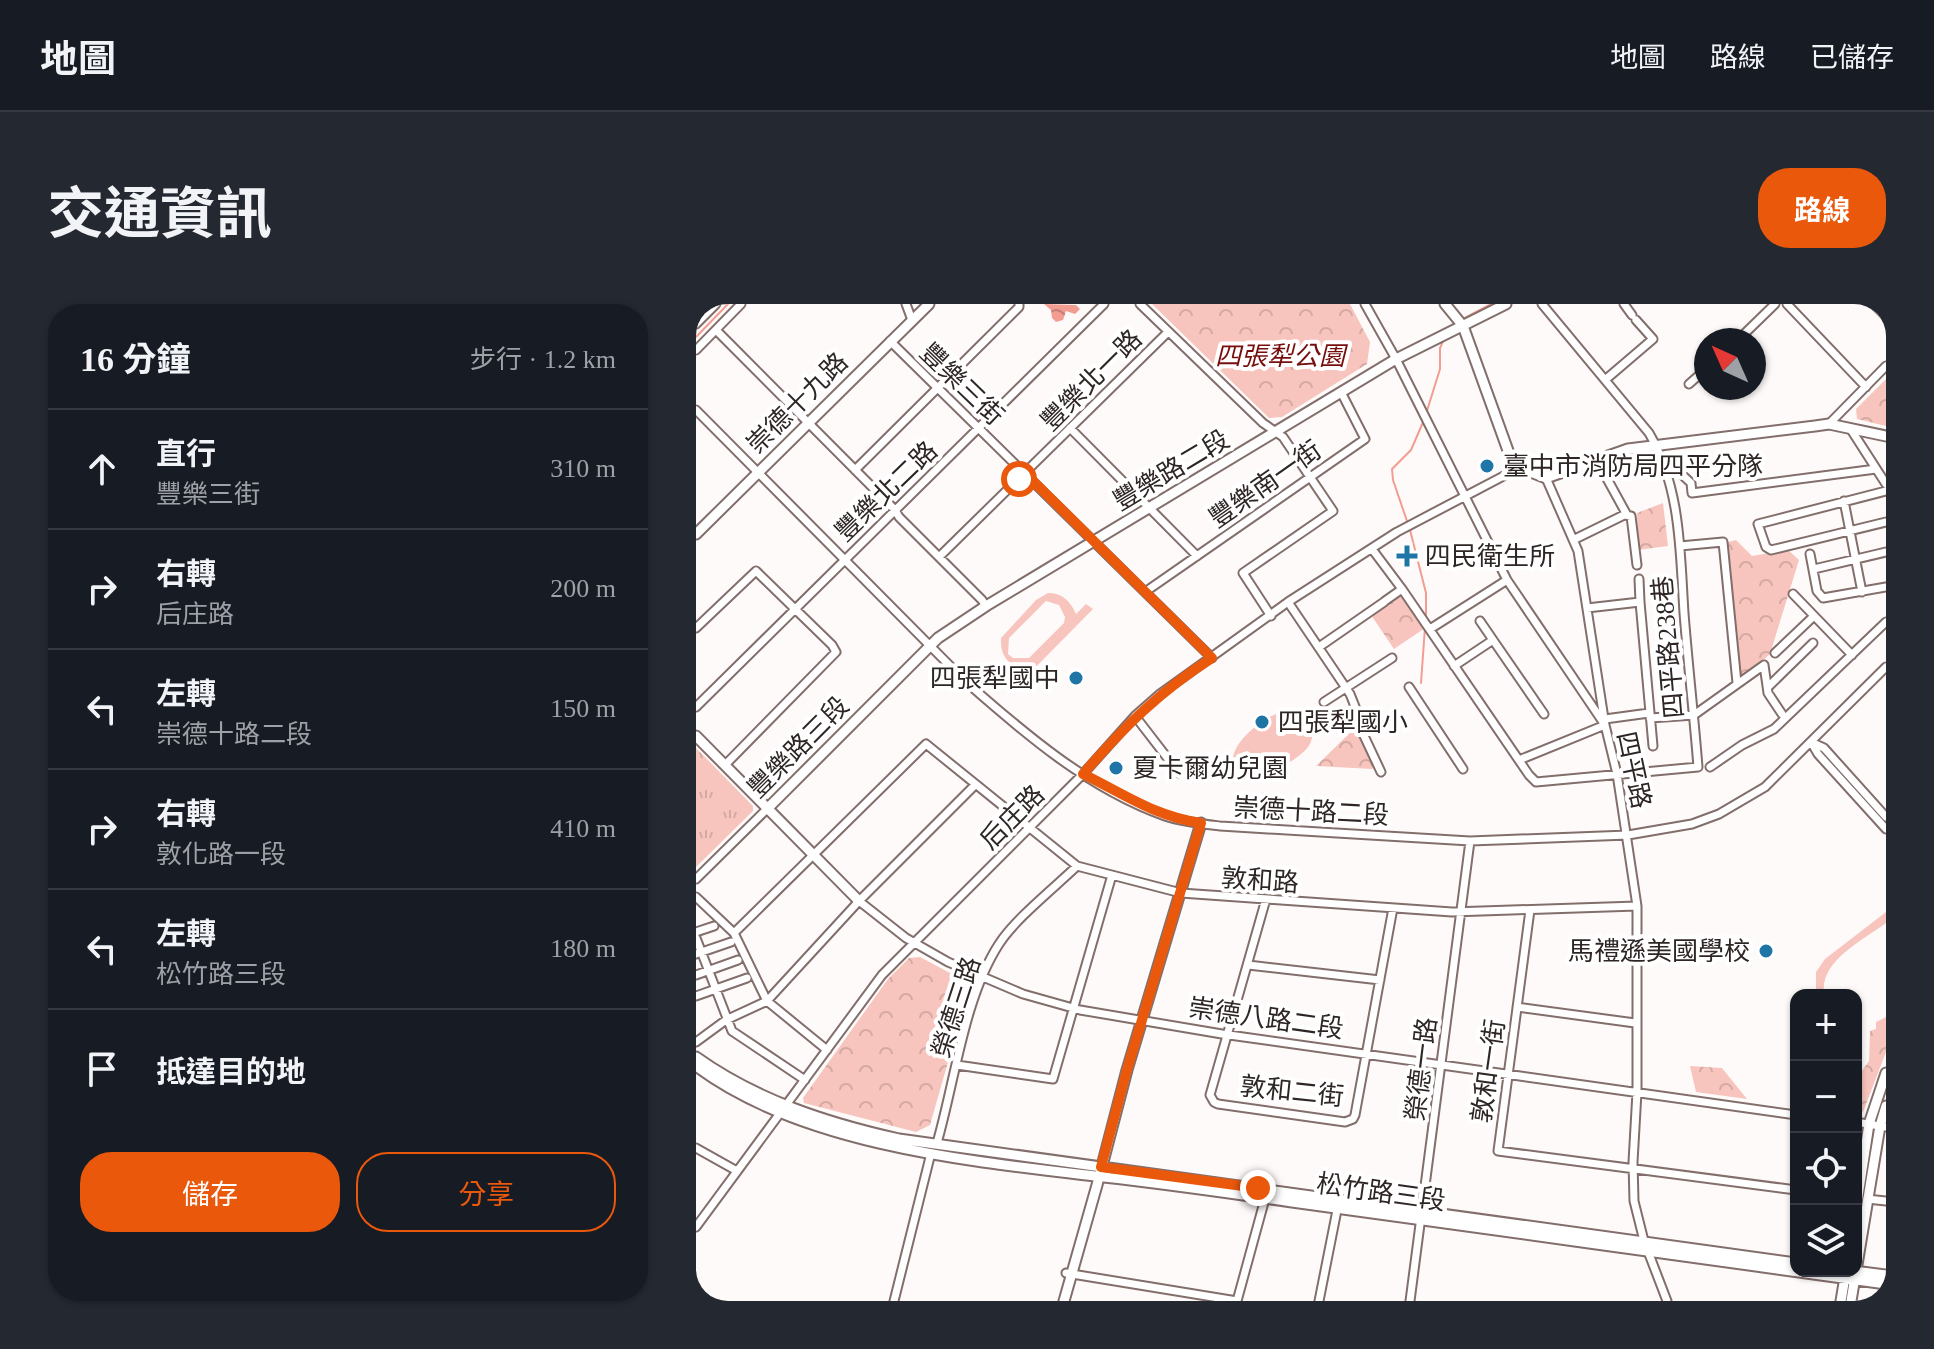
<!DOCTYPE html>
<html lang="zh-TW">
<meta charset="utf-8">
<style>
body{margin:0;font-family:"Times New Roman","Noto Sans TC",serif;background:#242831;color:#f1f3f6}
.controls{position:absolute;right:24px;bottom:24px;display:grid;overflow:hidden;border-radius:16px;box-shadow:0 2px 6px #0004}
.controls button{width:72px;height:72px;display:grid;place-items:center;padding:0;border:0;border-bottom:2px solid #363941;background:#171b24;color:#f1f3f6;font:40px sans-serif}
.compass{position:absolute;left:998px;top:24px;width:72px;height:72px;border-radius:50%;background:#171b24;box-shadow:0 2px 6px #0004;rotate:315deg}
.stop{position:absolute;width:24px;height:24px;margin:-18px;border:6px solid #ea580c;border-radius:50%;background:#fff}
.stop.end{background:#ea580c;border-color:#fff;box-shadow:0 2px 8px #0008}
.list{margin:0;padding:0;list-style:none}
h2{display:flex;justify-content:space-between;align-items:center;height:104px;margin:0;padding:0 32px;font-size:34px}
h2 small{font-size:26px;font-weight:400;color:#9ea1a6}
.list li{display:grid;grid-template-columns:52px 1fr auto;gap:24px;align-items:center;box-sizing:border-box;height:120px;padding:0 32px;border-top:2px solid #363941}
.list b{display:block;font-size:30px;white-space:nowrap}
.list p{margin:0;font-size:26px;white-space:nowrap;color:#9ea1a6}
.list em{font-size:26px;font-style:normal;color:#9ea1a6}
.actions{display:flex;gap:16px;padding:24px 32px}
.actions a{flex:1;padding:18px 0;border:2px solid #ea580c;border-radius:32px;text-align:center;font-size:28px;color:#ea580c}
.actions .main{background:#ea580c;color:#fff}
.icon{flex:none;width:44px;height:44px;fill:none;stroke:currentColor;stroke-width:2;stroke-linecap:round;stroke-linejoin:round}
.map{position:relative;flex:none;width:1190px;height:997px;overflow:hidden;border-radius:32px}
header{display:flex;align-items:center;gap:48px;box-sizing:border-box;height:112px;padding:0 40px;background:#171b24;border-bottom:2px solid #363941}
header strong{font-size:38px}
nav{display:flex;gap:44px;margin-inline-start:auto;font-size:28px}
.intro{display:flex;align-items:center;justify-content:space-between;box-sizing:border-box;height:192px;padding:0 48px}
h1{margin:0;font-size:56px}
.button{padding:20px 36px;border-radius:32px;background:#ea580c;color:#fff;font-size:28px;font-weight:700}
main{display:flex;gap:48px;padding:0 48px}
aside{flex:1;background:#171b24;border-radius:32px;box-shadow:0 2px 6px #0004}
.map>svg:first-child{display:block}
.grass{fill:url(#grass-tufts)}
.park{fill:url(#park-crowns)}
.pitch{fill:#f7c5bd;fill-rule:evenodd}
.water{fill:url(#water-waves)}
.lines{fill:none;stroke-linecap:round;stroke-linejoin:round}
.stream{stroke:#f39c91;stroke-width:2}
.minor-casing{stroke:#826e6b;stroke-width:11}
.tertiary-casing{stroke:#826e6b;stroke-width:13}
.secondary-casing{stroke:#826e6b;stroke-width:14}
.minor{stroke:#fff;stroke-width:7}
.tertiary{stroke:#fff;stroke-width:9}
.secondary{stroke:#fff;stroke-width:10}
.route{stroke:#ea580c;stroke-width:10}
.poi-dot{fill:#1f76a6;stroke:#fff;stroke-width:3}
.labels{text-anchor:middle;stroke-width:8;stroke-linejoin:round;paint-order:stroke}
.park-label{font-size:26px;font-style:italic;fill:#750e0c;stroke:#fff}
.street-label{font-size:26px;fill:#2e2625;stroke:#fff}
.poi-label{font-size:26px;fill:#2e2625;stroke:#fff;text-anchor:start}
</style>
<header>
<strong>地圖</strong>
<nav><a>地圖</a><a>路線</a><a>已儲存</a></nav>
</header>
<div class="intro"><h1>交通資訊</h1><a class="button">路線</a></div>
<main>
<aside>
<h2>16 分鐘<small>步行 · 1.2 km</small></h2>
<ul class="list">
<li><svg class="icon" aria-label="ahead" viewBox="0 0 24 24"><path d="M12 20V5M6 11l6-6 6 6"/></svg><div><b>直行</b><p>豐樂三街</p></div><em>310 m</em></li>
<li><svg class="icon" aria-label="right" viewBox="0 0 24 24"><path d="M7 20v-9h11M14 6l5 5-5 5"/></svg><div><b>右轉</b><p>后庄路</p></div><em>200 m</em></li>
<li><svg class="icon" aria-label="left" viewBox="0 0 24 24"><path d="M17 20v-9H6M10 6l-5 5 5 5"/></svg><div><b>左轉</b><p>崇德十路二段</p></div><em>150 m</em></li>
<li><svg class="icon" aria-label="right" viewBox="0 0 24 24"><path d="M7 20v-9h11M14 6l5 5-5 5"/></svg><div><b>右轉</b><p>敦化路一段</p></div><em>410 m</em></li>
<li><svg class="icon" aria-label="left" viewBox="0 0 24 24"><path d="M17 20v-9H6M10 6l-5 5 5 5"/></svg><div><b>左轉</b><p>松竹路三段</p></div><em>180 m</em></li>
<li><svg class="icon" aria-label="arrive" viewBox="0 0 24 24"><path d="M6 21V4h12l-3 4 3 4H6"/></svg><div><b>抵達目的地</b></div></li>
</ul>
<div class="actions"><a class="main">儲存</a><a>分享</a></div>
</aside>
<div class="map">
<svg width="1190" height="997" viewBox="0 0 1190 997">
<defs>
<pattern id="grass-tufts" width="24" height="20" patternUnits="userSpaceOnUse" patternTransform="scale(2)"><rect width="24" height="20" fill="#f7c5bd"/><path d="M3 7l-1-3M5 7V3M7 7l1-3M15 17l-1-3M17 17v-4M19 17l1-3" fill="none" stroke="#d4a9a2"/></pattern>
<pattern id="park-crowns" width="20" height="18" patternUnits="userSpaceOnUse" patternTransform="scale(2)"><rect width="20" height="18" fill="#f7c5bd"/><path d="M2 6a3 3 0 1 1 6 0M12 15a3 3 0 1 1 6 0" fill="none" stroke="#d4a9a2"/></pattern>
<pattern id="water-waves" width="16" height="10" patternUnits="userSpaceOnUse" patternTransform="scale(2)"><rect width="16" height="10" fill="#f39c91"/><path d="M0 5q4-4 8 0t8 0" fill="none" stroke="#c57f76"/></pattern>
</defs>
<rect width="100%" height="100%" fill="#fefaf9"/>
<!-- grass -->
<path class="grass" d="M 0,444 L 57,502 L 57,507 L 0,563 Z"/>
<!-- park -->
<path class="park" d="M 456,0 L 654,0 L 674,38 L 671,60 L 586,113 L 573,114 Z
M 1190,75 L 1190,122 L 1161,115 L 1160,105 Z
M 967,199 L 972,242 L 942,246 L 941,209 Z
M 1040,236 L 1056,252 L 1092,246 L 1103,256 L 1074,350 L 1050,371 L 1042,370 L 1029,239 Z
M 706,291 L 729,324 L 698,345 L 675,311 Z
M 662,421 L 679,462 L 676,465 L 620,462 Z
M 224,653 L 269,677 L 273,685 L 234,821 L 220,828 L 108,799 L 107,794 L 192,675 L 213,654 Z
M 1190,713 L 1190,748 L 1167,808 L 1160,811 L 1160,775 L 1173,757 L 1174,727 L 1180,725 L 1180,718 Z
M 994,762 L 1026,764 L 1051,795 L 1000,788 Z"/>
<!-- pitch -->
<path class="pitch" d="M 352,289 C 367,289 374,297 380,310 L 390,300 L 397,305 L 323,380 L 317,375 L 328,364 C 311,362 304,350 305,334 L 340,296 ZM 350,297 L 363,301 L 369,313 L 368,319 L 333,354 L 317,354 L 312,350 L 313,334 Z
M 592,406 C 609,409 624,426 612,443 C 606,451 595,457 587,463 C 568,476 545,486 537,455 C 538,435 573,409 592,406 Z
M 1190,608 L 1190,619 C 1166,637 1123,657 1128,691 L 1120,691 L 1120,668 L 1129,655 Z"/>
<!-- water -->
<path class="water" d="M 348,0 L 380,1 L 384,5 L 379,10 L 370,7 L 367,16 L 360,18 L 356,14 L 355,6 Z"/>
<g class="lines">
<!-- stream -->
<path class="stream" d="M 765,16 L 795,0
M 0,33 L 32,0
M 730,110 L 744,65 L 744,44 L 748,35
M 712,220 L 697,176 L 696,165 L 715,146 L 728,116
M 714,226 L 730,289 L 730,313
M 725,379 L 729,323"/>
<!-- minor casing -->
<g class="minor-casing">
<path id="minor" d="M 210,0 L 216,16
M 444,0 L 567,119 L 587,133 L 637,207 L 547,269 L 575,312
M 669,0 L 700,55 L 811,276 L 909,421 L 921,470 L 941,602 L 941,788 L 937,858 L 938,897 L 948,937 L 971,997
M 928,0 L 936,11
M 1091,0 L 1170,83
M 0,20 L 20,0
M 20,26 L 199,206 L 203,213 L 286,296 L 290,302
M 1042,36 L 1079,0
M 194,37 L 516,354
M 0,46 L 45,0
M 909,76 L 957,35 L 940,16
M 993,80 L 1010,65
M 0,106 L 269,377 C 329,430 393,485 469,512 C 487,518 506,520 524,522 L 774,537 L 932,531 L 996,520 L 1023,510 L 1069,483 L 1190,363
M 1133,120 L 1190,62
M 374,124 L 501,252
M 1154,124 L 1190,180
M 969,155 L 995,179 L 996,189 L 1180,165
M 159,166 L 323,3 L 323,0
M 909,171 L 931,211
M 1190,187 L 1062,220 L 1070,243 L 1075,246 L 1190,218
M 1148,197 L 1166,288
M 879,235 L 928,211 L 935,212 L 941,261
M 984,242 L 1027,238 L 1041,379
M 676,245 L 706,285 L 833,471 L 840,478 L 1002,463 C 998,412 992,360 988,309 C 984,247 985,184 953,129 L 846,0
M 1114,250 L 1121,287 L 1127,294 L 1190,283
M 243,253 L 472,28
M 1118,265 L 1190,248
M 943,275 L 944,298
M 449,288 L 669,135 L 645,88
M 1097,290 L 1156,351
M 689,297 L 706,285
M 592,298 L 654,390 L 660,405
M 891,304 L 944,298 L 957,442
M 784,317 L 797,336
M 0,324 L 60,267 L 136,341 L 140,348 L 29,461
M 734,325 L 811,276
M 623,343 L 688,298
M 1079,349 L 1118,312
M 758,362 L 797,336 L 848,410
M 713,383 L 767,465
M 1072,383 L 1117,339
M 628,398 L 696,354
M 0,403 L 408,0
M 439,412 L 483,469
M 954,414 L 998,411 L 1068,361 L 1072,389 L 1086,410
M 909,415 L 953,409
M 656,419 L 662,419 L 685,468
M 1115,438 L 1122,450 L 1190,525
M 1117,439 L 1128,444 L 1190,513
M 823,456 L 909,421 L 882,247 L 850,174
M 1014,463 L 1046,441 L 1078,425 L 1190,318
M 0,575 L 73,503
M 0,593 L 38,629 L 71,697 L 131,746
M 570,595 L 514,791 L 518,798 L 522,800 L 649,818 L 657,815 L 659,811 L 697,604
M 163,597 L 210,634 L 252,658 L 327,690 L 384,706 L 526,730 L 1100,811
M 834,606 L 802,847 L 1100,886
M 0,628 L 18,622
M 38,629 L 230,440 L 381,562 L 485,589 L 756,608 L 941,602
M 0,634 L 36,727 L 109,776
M 0,650 L 35,638
M 552,661 L 684,676
M 0,671 L 42,656
M 0,692 L 51,674
M 821,703 L 939,719
M 0,738 L 30,716 L 71,697 L 163,597 L 279,481
M 261,761 L 357,775 L 416,571
M 1160,818 L 1190,823
M 241,839 C 259,777 268,694 303,640 C 319,615 358,584 381,562
M 0,844 L 41,867
M 1171,895 L 1190,897
M 0,923 L 186,671 L 387,470 L 439,412 L 464,390 L 592,298 L 701,228 L 819,166
M 370,969 L 541,997
M 198,997 L 235,849
M 541,997 L 570,891
M 623,997 L 642,901
M 714,997 L 774,537"/>
</g>
<!-- tertiary casing -->
<g class="tertiary-casing">
<path id="tertiary" d="M 749,0 L 767,22 L 819,166 L 827,165 L 850,174 L 932,145 L 1119,122 L 1133,120 L 1190,132
M 0,230 L 233,0
M 0,432 L 163,597
M 73,503 L 242,334 L 290,302 L 700,55 L 810,0
M 0,753 C 60,796 131,819 203,835 L 1100,959
M 0,762 C 106,842 280,858 408,873 C 471,880 534,889 596,898 C 794,924 992,954 1190,980
M 1160,905 L 1173,820 L 1190,769
M 1158,967 L 1190,971
M 368,997 L 401,881 L 431,766 L 505,519
M 1145,997 L 1150,967
M 1155,997 L 1184,822 L 1190,802"/>
</g>
<!-- secondary casing -->
<g class="secondary-casing">
<path id="secondary" d="M 1180,0 L 1190,10"/>
</g>
<!-- minor -->
<use href="#minor" class="minor"/>
<!-- tertiary -->
<use href="#tertiary" class="tertiary"/>
<!-- secondary -->
<use href="#secondary" class="secondary"/>
</g>
<g class="lines">
<!-- route -->
<path class="route" d="M 323,175 L 329,169 L 516,354 C 464,387 427,424 387,470 C 428,490 458,512 505,519 L 431,766 L 405,863 L 562,884"/>
</g>
<!-- markers -->
<g class="poi-dot">
<circle cx="791" cy="162" r="8"/>
<path d="M707 240h8v8h8v8h-8v8h-8v-8h-8v-8h8z"/>
<circle cx="380" cy="374" r="8"/>
<circle cx="566" cy="418" r="8"/>
<circle cx="420" cy="464" r="8"/>
<circle cx="1070" cy="647" r="8"/>
</g>
<g class="labels">
<!-- park labels -->
<g class="park-label">
<text x="584" y="61">四張犁公園</text>
</g>
<!-- street labels -->
<g class="street-label">
<text transform="translate(395 76) rotate(-45)" y="9">豐樂北一路</text>
<text transform="translate(266 80) rotate(44)" y="9">豐樂三街</text>
<text transform="translate(101 99) rotate(-45)" y="9">崇德十九路</text>
<text transform="translate(475 166) rotate(-31)" y="9">豐樂路二段</text>
<text transform="translate(569 180) rotate(-35)" y="9">豐樂南一街</text>
<text transform="translate(190 187) rotate(-44)" y="9">豐樂北二路</text>
<text transform="translate(972 343) rotate(-95)" y="9">四平路238巷</text>
<text transform="translate(102 443) rotate(-45)" y="9">豐樂路三段</text>
<text transform="translate(938 466) rotate(78)" y="9">四平路</text>
<text transform="translate(615 507) rotate(3)" y="9">崇德十路二段</text>
<text transform="translate(316 513) rotate(-45)" y="9">后庄路</text>
<text transform="translate(564 576) rotate(4)" y="9">敦和路</text>
<text transform="translate(260 703) rotate(-72)" y="9">榮德三路</text>
<text transform="translate(570 714) rotate(8)" y="9">崇德八路二段</text>
<text transform="translate(725 765) rotate(-83)" y="9">榮德一路</text>
<text transform="translate(792 767) rotate(-82)" y="9">敦和一街</text>
<text transform="translate(596 787) rotate(6)" y="9">敦和二街</text>
<text transform="translate(685 888) rotate(8)" y="9">松竹路三段</text>
</g>
<!-- poi labels -->
<g class="poi-label">
<text x="807" y="171">臺中市消防局四平分隊</text>
<text x="729" y="261">四民衛生所</text>
<text x="364" y="383" text-anchor="end">四張犁國中</text>
<text x="582" y="427">四張犁國小</text>
<text x="436" y="473">夏卡爾幼兒園</text>
<text x="1054" y="656" text-anchor="end">馬禮遜美國學校</text>
</g>
</g>
</svg>
<div class="controls">
<button>+</button>
<button>−</button>
<button><svg class="icon" aria-label="locate" viewBox="0 0 24 24"><circle cx="12" cy="12" r="6"/><path d="M12 2v4M12 18v4M2 12h4M18 12h4"/></svg></button>
<button><svg class="icon" aria-label="layers" viewBox="0 0 24 24"><path d="M12 4l9 5-9 5-9-5zM3 14l9 5 9-5"/></svg></button>
</div>
<svg class="compass" viewBox="-18 -18 36 36"><path d="M0-13l5 13h-10z" fill="#e53935"/><path d="M0 13l5-13h-10z" fill="#9ea1a6"/></svg>
<div class="stop" style="left:323px;top:175px"></div>
<div class="stop end" style="left:562px;top:884px"></div>
</div>
</main>
